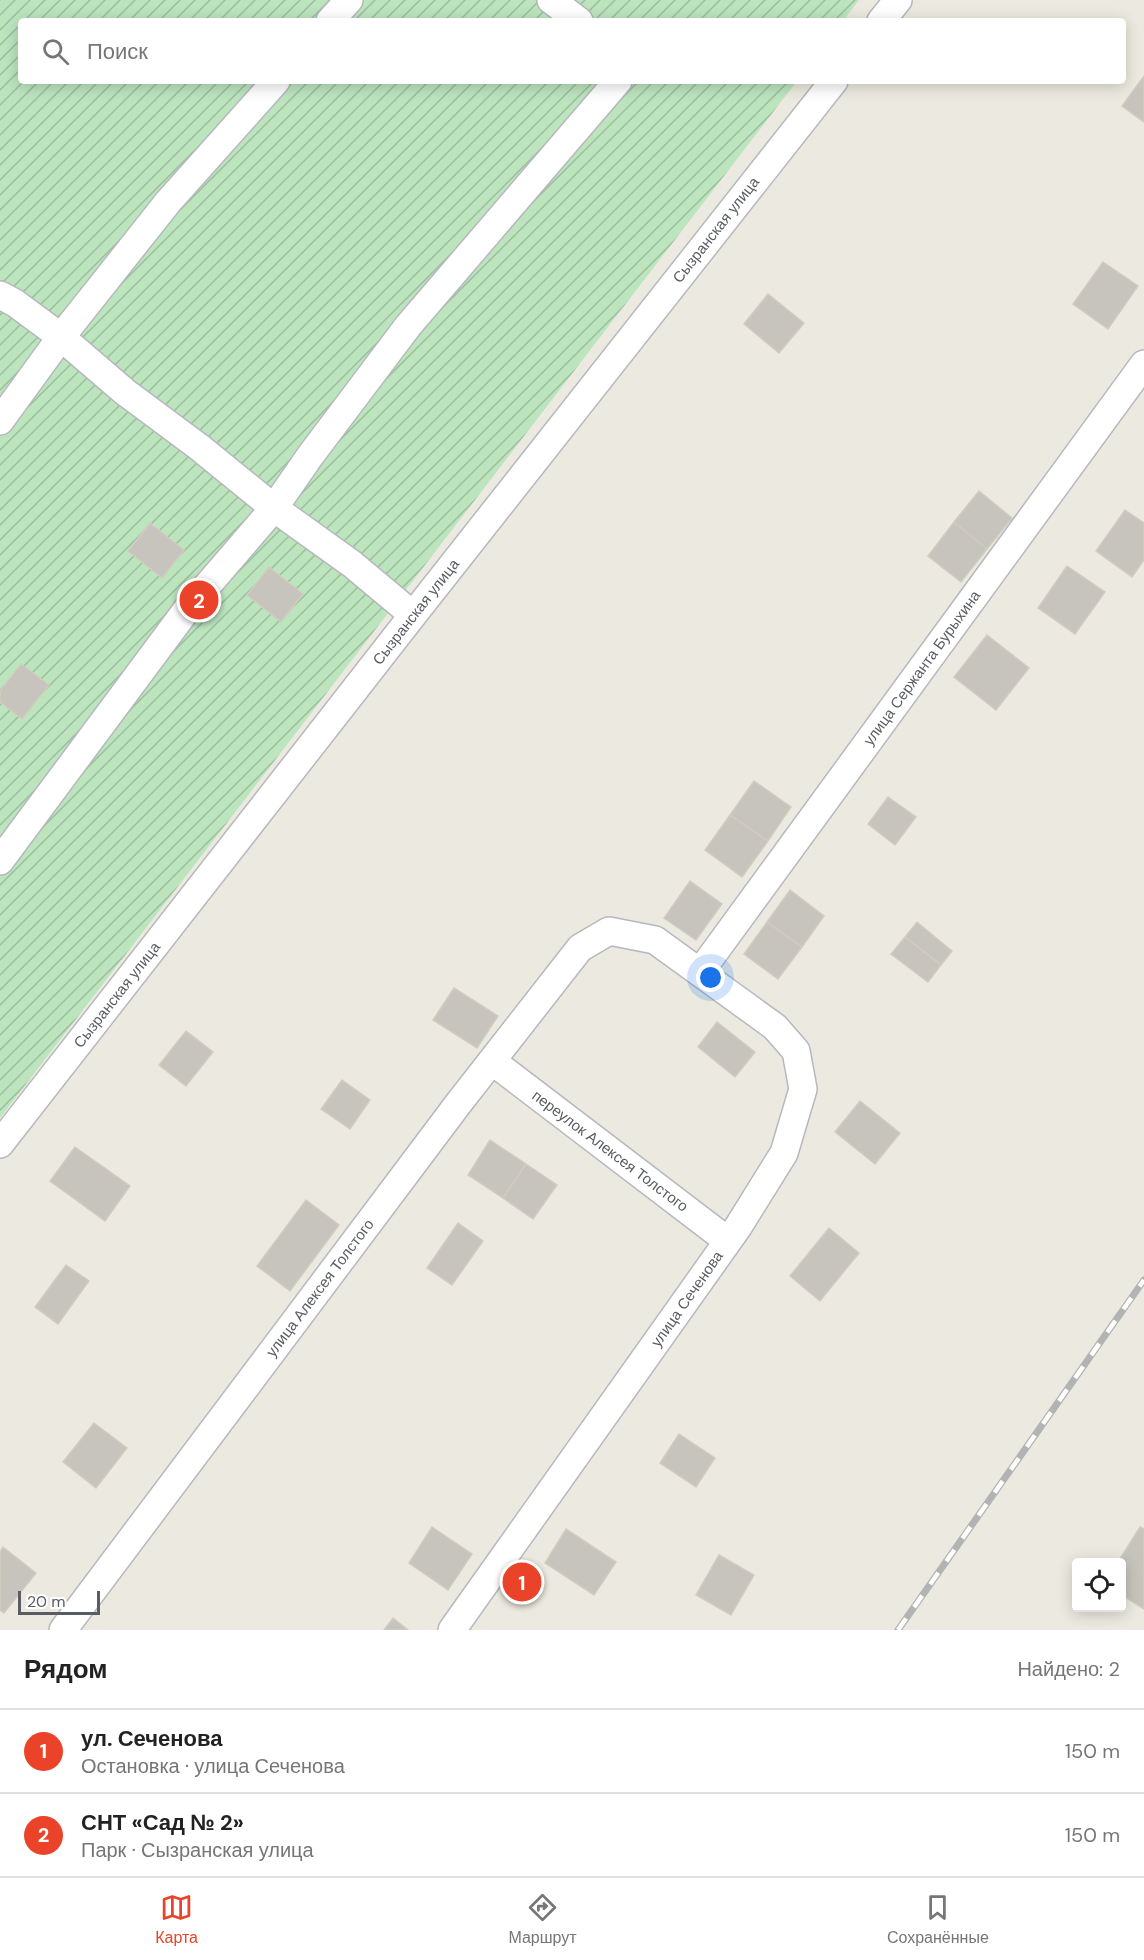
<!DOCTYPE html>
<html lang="ru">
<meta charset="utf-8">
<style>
body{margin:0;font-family:"DM Sans",sans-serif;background:#f6f6f6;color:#222}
.controls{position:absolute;right:18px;bottom:18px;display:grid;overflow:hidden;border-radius:6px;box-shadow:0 3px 15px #0003}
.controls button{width:54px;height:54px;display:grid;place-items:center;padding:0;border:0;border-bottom:2px solid #e0e0e0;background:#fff;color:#222;font:30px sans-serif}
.scale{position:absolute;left:18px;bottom:15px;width:82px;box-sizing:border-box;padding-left:6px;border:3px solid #595c62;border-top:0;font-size:16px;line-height:21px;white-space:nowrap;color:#595c62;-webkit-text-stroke:4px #fff;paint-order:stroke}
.you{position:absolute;left:711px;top:978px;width:21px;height:21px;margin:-15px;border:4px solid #fff;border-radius:50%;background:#1a73e8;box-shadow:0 0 0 9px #1a73e833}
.badge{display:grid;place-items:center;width:39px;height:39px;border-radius:50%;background:#ea4329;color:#fff;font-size:20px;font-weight:700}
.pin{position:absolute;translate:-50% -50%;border:3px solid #fff;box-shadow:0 2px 6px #0006}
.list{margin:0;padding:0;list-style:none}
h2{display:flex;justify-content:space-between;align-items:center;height:78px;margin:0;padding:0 24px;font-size:26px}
h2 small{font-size:20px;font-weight:400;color:#767676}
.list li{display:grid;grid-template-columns:39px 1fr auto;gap:18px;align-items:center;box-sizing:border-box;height:84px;padding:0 24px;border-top:2px solid #e0e0e0}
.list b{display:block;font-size:22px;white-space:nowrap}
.list p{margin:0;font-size:20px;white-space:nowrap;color:#767676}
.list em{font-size:20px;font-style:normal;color:#767676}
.icon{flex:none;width:33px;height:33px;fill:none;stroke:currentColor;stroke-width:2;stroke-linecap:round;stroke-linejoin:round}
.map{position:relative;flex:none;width:1144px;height:1630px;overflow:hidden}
.search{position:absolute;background:#fff;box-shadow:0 3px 15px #0003;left:18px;right:18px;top:18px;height:66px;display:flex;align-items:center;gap:15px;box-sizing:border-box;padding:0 21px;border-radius:6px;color:#767676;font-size:22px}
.sheet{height:246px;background:#fff}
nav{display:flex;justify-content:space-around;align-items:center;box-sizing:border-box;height:84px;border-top:2px solid #e0e0e0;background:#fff;font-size:16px;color:#767676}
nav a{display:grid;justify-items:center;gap:3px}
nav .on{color:#ea4329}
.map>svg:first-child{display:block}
.garden{fill:url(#garden-furrows)}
.building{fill:#c7c4be;stroke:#d1ccbf;stroke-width:1.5}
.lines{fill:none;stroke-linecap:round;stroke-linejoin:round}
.street-casing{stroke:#b6b8bd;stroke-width:30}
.street{stroke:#fff;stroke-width:27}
.rail-casing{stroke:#b2b3b3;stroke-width:7}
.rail{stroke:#fff;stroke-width:4.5;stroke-dasharray:14;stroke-linecap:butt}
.labels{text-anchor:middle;stroke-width:4.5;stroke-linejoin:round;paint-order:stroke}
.street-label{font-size:15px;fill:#595c62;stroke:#fff}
</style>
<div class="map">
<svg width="1144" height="1630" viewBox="0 0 1144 1630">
<defs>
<pattern id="garden-furrows" width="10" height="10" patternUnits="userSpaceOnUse" patternTransform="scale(1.5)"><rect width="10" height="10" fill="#bce5be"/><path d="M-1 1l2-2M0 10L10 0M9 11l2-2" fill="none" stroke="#9cbd9e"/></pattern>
</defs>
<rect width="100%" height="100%" fill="#eceae0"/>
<!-- garden -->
<path class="garden" d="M 0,0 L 859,0 L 843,21 L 21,21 L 21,81 L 797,81 L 0,1118 Z"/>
<!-- building -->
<path class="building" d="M 1144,76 L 1144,122 L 1122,106 Z
M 1103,262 L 1138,286 L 1108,329 L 1073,304 Z
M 768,294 L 804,323 L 779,353 L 744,324 Z
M 979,491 L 1012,518 L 987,549 L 954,522 Z
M 1125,510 L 1144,523 L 1144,560 L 1132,577 L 1096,551 Z
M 954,522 L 987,549 L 961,582 L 928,556 Z
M 150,523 L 184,550 L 162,578 L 128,551 Z
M 1067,566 L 1105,592 L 1075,634 L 1038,608 Z
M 269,567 L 303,594 L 281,622 L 247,595 Z
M 987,635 L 1029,668 L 996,710 L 954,677 Z
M 21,664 L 49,685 L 22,719 L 0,702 L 0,691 Z
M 754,781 L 791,807 L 768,841 L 730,815 Z
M 888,797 L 916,817 L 895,845 L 868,824 Z
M 730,815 L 768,841 L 742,877 L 705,850 Z
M 690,881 L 722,904 L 696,940 L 664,918 Z
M 790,890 L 824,916 L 802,947 L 767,922 Z
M 767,922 L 802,947 L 778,979 L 744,954 Z
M 917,922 L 952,951 L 941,965 L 905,937 Z
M 905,937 L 941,965 L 928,982 L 891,954 Z
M 454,988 L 498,1016 L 477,1048 L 433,1020 Z
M 717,1022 L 755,1052 L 735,1077 L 698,1047 Z
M 186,1031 L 213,1052 L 186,1086 L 159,1065 Z
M 342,1080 L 370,1100 L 350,1129 L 321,1109 Z
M 860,1101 L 900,1133 L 875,1164 L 835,1132 Z
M 490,1140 L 526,1164 L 503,1198 L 468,1175 Z
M 75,1147 L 130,1186 L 105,1221 L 50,1181 Z
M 526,1164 L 557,1185 L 533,1219 L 503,1198 Z
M 306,1200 L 339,1225 L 290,1291 L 257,1266 Z
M 458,1223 L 483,1241 L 452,1285 L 427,1268 Z
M 829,1228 L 859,1253 L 820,1301 L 790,1276 Z
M 66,1265 L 89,1281 L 58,1324 L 35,1307 Z
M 94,1423 L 127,1448 L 96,1488 L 63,1462 Z
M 679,1434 L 715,1458 L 696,1487 L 660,1463 Z
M 432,1527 L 472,1554 L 448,1590 L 409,1563 Z
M 1140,1527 L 1144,1529 L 1144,1609 L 1122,1595 L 1122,1562 L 1118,1562 Z
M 566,1529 L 616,1562 L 594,1595 L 545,1563 Z
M 3,1547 L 36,1573 L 4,1613 L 0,1610 L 0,1552 Z
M 719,1555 L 754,1575 L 731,1615 L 696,1595 Z
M 393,1618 L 408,1630 L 384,1630 Z"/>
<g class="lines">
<!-- street casing -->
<g class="street-casing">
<path id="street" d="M 551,0 L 579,21
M 330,21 L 349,0
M 881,21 L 898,0
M 0,295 L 15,303 L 61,337 L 168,202 L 276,81
M 0,421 L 61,337 L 125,392 L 199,447 L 274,508 L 352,564 L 413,615
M 0,861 L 188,608 L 274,508 L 310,456 L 408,326 L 618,81
M 700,972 L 1144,364
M 492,1061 L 728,1241
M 0,1144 L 413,615 L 834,81
M 63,1630 L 458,1104 L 580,948 L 609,931 L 655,940 L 775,1027 L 796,1051 L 803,1089 L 784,1153 L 738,1227 L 452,1630"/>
</g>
<!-- street -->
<use href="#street" class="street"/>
<!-- rail casing -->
<g class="rail-casing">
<path id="rail" d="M 898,1630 L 1144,1280"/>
</g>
<!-- rail -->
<use href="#rail" class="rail"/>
</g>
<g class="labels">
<!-- street labels -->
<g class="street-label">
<text transform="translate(716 230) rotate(-52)" y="5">Сызранская улица</text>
<text transform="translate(416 612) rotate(-52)" y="5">Сызранская улица</text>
<text transform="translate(922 668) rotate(-54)" y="5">улица Сержанта Бурыхина</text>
<text transform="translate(117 995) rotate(-52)" y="5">Сызранская улица</text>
<text transform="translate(610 1151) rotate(37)" y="5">переулок Алексея Толстого</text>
<text transform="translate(320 1288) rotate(-53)" y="5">улица Алексея Толстого</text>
<text transform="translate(687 1299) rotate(-55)" y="5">улица Сеченова</text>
</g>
</g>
</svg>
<div class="controls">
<button><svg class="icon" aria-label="locate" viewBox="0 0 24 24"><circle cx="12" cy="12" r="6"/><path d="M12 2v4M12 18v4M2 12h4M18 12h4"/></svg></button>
</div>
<div class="scale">20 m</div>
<div class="you"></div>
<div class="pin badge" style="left:522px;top:1582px">1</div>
<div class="pin badge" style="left:199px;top:600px">2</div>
<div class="search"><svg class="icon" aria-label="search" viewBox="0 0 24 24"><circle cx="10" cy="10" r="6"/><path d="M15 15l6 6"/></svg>Поиск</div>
</div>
<section class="sheet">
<h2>Рядом<small>Найдено: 2</small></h2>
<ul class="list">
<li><span class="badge">1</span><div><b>ул. Сеченова</b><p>Остановка · улица Сеченова</p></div><em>150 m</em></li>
<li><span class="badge">2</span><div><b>СНТ «Сад № 2»</b><p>Парк · Сызранская улица</p></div><em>150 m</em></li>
</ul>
</section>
<nav>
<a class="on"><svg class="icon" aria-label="map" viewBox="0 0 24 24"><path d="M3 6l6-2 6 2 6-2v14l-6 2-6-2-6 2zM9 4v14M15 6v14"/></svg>Карта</a>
<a><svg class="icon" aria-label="directions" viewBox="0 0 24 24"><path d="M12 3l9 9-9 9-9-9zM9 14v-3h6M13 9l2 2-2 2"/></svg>Маршрут</a>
<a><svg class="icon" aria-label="saved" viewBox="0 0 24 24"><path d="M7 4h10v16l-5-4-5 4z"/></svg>Сохранённые</a>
</nav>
